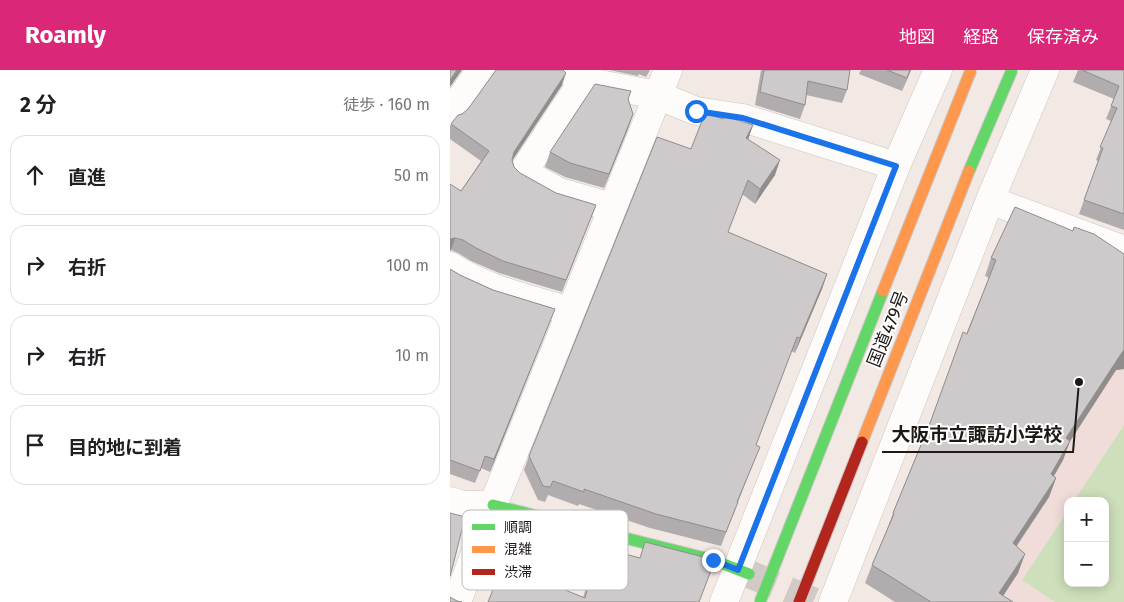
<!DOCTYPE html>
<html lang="ja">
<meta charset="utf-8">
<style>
body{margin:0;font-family:"Fira Sans","Noto Sans JP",sans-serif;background:#f2f2f2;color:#202124}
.controls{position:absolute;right:15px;bottom:15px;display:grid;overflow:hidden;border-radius:10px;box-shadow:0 2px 12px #0003}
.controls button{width:45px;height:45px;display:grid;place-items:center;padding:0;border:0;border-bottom:1px solid #e0e0e0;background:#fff;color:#202124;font:25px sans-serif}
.stop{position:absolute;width:15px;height:15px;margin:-11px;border:4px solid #1a73e8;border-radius:50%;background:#fff}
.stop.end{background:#1a73e8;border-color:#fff;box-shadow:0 1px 5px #0008}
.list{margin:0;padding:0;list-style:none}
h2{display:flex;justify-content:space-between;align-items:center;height:65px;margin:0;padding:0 20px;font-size:21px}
h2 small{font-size:16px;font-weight:400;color:#757577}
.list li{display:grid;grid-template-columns:32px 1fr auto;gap:15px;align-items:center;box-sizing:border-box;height:80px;margin:0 10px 10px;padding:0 10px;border:1px solid #e0e0e0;border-radius:15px}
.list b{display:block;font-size:19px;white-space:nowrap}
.list em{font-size:16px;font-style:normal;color:#757577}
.icon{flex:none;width:28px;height:28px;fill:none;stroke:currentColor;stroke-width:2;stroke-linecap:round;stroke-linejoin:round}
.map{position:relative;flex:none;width:674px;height:532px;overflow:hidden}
header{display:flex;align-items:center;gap:30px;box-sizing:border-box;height:70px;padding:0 25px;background:#db2777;color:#fff}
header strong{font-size:24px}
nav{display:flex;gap:28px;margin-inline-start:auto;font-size:18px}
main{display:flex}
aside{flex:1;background:#fff}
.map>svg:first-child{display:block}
.education{fill:#f0ddda;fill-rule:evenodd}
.green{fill:#cedfbb}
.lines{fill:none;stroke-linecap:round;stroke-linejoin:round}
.secondary-tunnel{stroke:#d2cac6;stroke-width:28;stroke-dasharray:28 14;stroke-linecap:butt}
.street-casing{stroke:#ccc5c1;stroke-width:29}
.fast-casing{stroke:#ccc5c1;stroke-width:13}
.street{stroke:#fdfcfb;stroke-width:28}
.fast{stroke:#63d668;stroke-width:11}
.fast-bridge-casing{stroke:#ccc5c1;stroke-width:13;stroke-linecap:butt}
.slow-bridge-casing{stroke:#ccc5c1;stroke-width:13;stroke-linecap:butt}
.jam-bridge-casing{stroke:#ccc5c1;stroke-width:13;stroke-linecap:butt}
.fast-bridge{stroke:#63d668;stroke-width:11}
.slow-bridge{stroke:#ff974d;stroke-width:11}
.jam-bridge{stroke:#b3261e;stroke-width:11}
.wall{fill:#b1adae}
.shaded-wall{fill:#908d8d}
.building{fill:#cec9ca;stroke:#908d8d}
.route{stroke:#1a73e8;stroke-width:6}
.labels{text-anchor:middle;stroke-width:4;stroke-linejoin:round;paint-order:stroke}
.street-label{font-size:18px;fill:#1f1916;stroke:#fff}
.key{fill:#fff;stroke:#bcbab9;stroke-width:1}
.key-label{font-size:14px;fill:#1f1916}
.leader{fill:none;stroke:#1f1916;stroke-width:2}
.callout-dot{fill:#1f1916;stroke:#fff;stroke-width:2}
.callout-label{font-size:19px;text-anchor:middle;font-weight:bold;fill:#1f1916;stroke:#fff;stroke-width:4;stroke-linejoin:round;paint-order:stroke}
</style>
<header>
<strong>Roamly</strong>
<nav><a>地図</a><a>経路</a><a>保存済み</a></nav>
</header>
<main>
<aside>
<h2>2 分<small>徒歩 · 160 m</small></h2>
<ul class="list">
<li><svg class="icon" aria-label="ahead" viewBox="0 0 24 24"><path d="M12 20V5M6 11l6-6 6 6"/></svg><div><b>直進</b></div><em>50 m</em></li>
<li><svg class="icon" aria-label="right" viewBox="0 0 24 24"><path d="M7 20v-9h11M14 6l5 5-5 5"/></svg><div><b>右折</b></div><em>100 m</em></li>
<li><svg class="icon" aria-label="right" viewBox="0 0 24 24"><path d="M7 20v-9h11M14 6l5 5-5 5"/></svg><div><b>右折</b></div><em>10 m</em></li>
<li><svg class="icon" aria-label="arrive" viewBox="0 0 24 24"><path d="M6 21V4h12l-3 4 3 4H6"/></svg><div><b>目的地に到着</b></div></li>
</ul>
</aside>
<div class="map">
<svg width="674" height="532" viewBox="0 0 674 532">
<rect width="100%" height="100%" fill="#f2e9e5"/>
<!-- education -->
<path class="education" d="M 664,191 L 674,194 L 674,532 L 441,532 ZM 618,431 L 655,431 L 655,513 L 618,513 Z"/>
<!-- green -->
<path class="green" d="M 674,355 L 674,532 L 605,532 L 572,510 L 618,441 L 618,513 L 655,513 L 655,431 L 624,431 Z"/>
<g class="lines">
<!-- secondary-tunnel -->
<path class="secondary-tunnel" d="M 299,504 L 365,532"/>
<!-- street casing -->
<g class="street-casing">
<path id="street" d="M 117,0 L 133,11 L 207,25 L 246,41 L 293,48 L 446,96
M 133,11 L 73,102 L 109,122 L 162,137
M 1,42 L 31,0
M 540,130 L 674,180
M 0,196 C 36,220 80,229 121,241
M 0,431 L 13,435 L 43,435
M 7,532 L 43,435 L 218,0
M 274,532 L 446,96 L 488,0
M 383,532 L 540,130 L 595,0"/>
</g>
<!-- fast casing -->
<g class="fast-casing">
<path id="fast" d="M 43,435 L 263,490 L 299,504"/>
</g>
<!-- street -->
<use href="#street" class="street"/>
<!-- fast -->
<use href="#fast" class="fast"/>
<!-- fast-bridge casing -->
<g class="fast-bridge-casing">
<path id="fast-bridge" d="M 519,101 L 562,0
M 310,532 L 433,221"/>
</g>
<!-- slow-bridge casing -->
<g class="slow-bridge-casing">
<path id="slow-bridge" d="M 433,221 L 521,0
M 412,372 L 519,101"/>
</g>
<!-- jam-bridge casing -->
<g class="jam-bridge-casing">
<path id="jam-bridge" d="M 349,532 L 412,372"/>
</g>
<!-- fast-bridge -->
<use href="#fast-bridge" class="fast-bridge"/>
<!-- slow-bridge -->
<use href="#slow-bridge" class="slow-bridge"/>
<!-- jam-bridge -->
<use href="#jam-bridge" class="jam-bridge"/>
</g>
<!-- wall -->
<path class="wall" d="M 159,0 L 200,0 L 196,7 L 189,4 L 188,6 Z
M 311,0 L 400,0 L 397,20 L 392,33 L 356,25 L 355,35 L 350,49 L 305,35 Z
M 411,0 L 461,0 L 452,21 L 409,4 Z
M 628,0 L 674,0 L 674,160 L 629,144 L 648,91 L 646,90 L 661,51 L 656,49 L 664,29 L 623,12 Z
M 112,15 L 62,90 L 64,97 L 70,103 L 106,123 L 146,135 L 112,222 L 49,203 L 21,191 L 8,183 L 1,180 L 11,121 L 31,91 L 0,69 L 0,56 L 1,54 Z
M 178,30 L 183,44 L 154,118 L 115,107 L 95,97 L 100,82 Z
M 273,49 L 303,55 L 298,69 L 325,105 L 305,134 L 292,124 L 278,162 L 377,204 L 372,219 L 345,283 L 341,281 L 306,375 L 304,391 L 271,476 L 200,458 L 129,434 L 128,436 L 98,425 L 95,432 L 88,430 L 74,400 L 79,386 L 241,79 Z
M 674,184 L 674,299 L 666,300 L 620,371 L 613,390 L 604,406 L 606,408 L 599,427 L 567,476 L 568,503 L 553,526 L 563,532 L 445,532 L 415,513 L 422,495 L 436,462 L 443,443 L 479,355 L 539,208 L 535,206 L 541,188 Z
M 0,199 L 10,205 L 43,220 L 105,239 L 40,402 L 31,398 L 25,413 L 0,404 Z
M 149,477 L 190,488 L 265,490 L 249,532 L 38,532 L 133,528 L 143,492 Z"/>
<!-- shaded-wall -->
<path class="shaded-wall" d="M 7,0 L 12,0 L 0,17 L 0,10 Z
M 460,0 L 461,0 L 452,21 L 457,8 Z
M 116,3 L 112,15 L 60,94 L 64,82 Z
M 183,44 L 178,59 L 154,118 L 159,104 Z
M 303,55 L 298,70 L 296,68 Z
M 330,90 L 325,105 L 305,134 L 310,119 Z
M 5,168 L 1,180 L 0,181 L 0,169 Z
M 377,204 L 372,219 L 345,283 L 350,268 Z
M 105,239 L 100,251 L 40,402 L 44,389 Z
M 673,281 L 674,281 L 674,299 L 666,300 L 610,387 L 616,368 Z
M 620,371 L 613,390 L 594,423 L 601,404 Z
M 606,408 L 599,427 L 556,491 L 563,473 Z
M 575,484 L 568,503 L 549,532 L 549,523 Z"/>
<!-- building -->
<path class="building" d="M 0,0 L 7,0 L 0,10 Z
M 46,0 L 113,0 L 116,3 L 64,82 L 62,90 L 64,97 L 70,103 L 106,123 L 146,135 L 116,210 L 53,191 L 26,178 L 13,170 L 5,168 L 0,169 L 0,114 L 11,121 L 39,81 L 1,54 L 8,45 L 12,44 L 18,39 Z
M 314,0 L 400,0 L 397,20 L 358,11 L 355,35 L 310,22 Z
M 437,0 L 460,0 L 457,8 Z
M 632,0 L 674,0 L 674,144 L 634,130 L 653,78 L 650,77 L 667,38 L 661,36 L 669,16 Z
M 145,14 L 181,21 L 178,29 L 183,44 L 159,104 L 120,93 L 100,82 Z
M 255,43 L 273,49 L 275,46 L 303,55 L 296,68 L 330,90 L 310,119 L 298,110 L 278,162 L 377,204 L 350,268 L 347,267 L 306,375 L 310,377 L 287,432 L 288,432 L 276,462 L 206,444 L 134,419 L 134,422 L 103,411 L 100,417 L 93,416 L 79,386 L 207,67 L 241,79 Z
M 565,137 L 623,161 L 624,157 L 644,164 L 674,184 L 674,281 L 673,281 L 616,368 L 620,371 L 601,404 L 606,408 L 563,473 L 575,484 L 549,523 L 563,532 L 481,532 L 422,495 L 444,444 L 443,443 L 480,353 L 513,262 L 517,264 L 546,190 L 541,188 Z
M 0,199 L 10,205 L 43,220 L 105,239 L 44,389 L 35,386 L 30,401 L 0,390 Z
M 0,443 L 15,447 L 2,499 L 0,506 Z
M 195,472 L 265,490 L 249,532 L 38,532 L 53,495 L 135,528 L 149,477 L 190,488 Z
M 0,527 L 7,531 L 12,532 L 0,532 Z"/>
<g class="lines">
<!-- route -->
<path class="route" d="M 246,41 L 293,48 L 446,96 L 288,500 L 263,490"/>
</g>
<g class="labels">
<!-- street labels -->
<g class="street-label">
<text transform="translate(438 259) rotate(-68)" y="6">国道479号</text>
</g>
</g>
<!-- legend -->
<rect x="12" y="440" width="166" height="80" rx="8" class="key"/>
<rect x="22" y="454" width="23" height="6" fill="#63d668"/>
<rect x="22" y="476" width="23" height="7" fill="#ff974d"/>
<rect x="22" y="499" width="23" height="6" fill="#b3261e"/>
<g class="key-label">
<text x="54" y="462">順調</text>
<text x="54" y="484">混雑</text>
<text x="54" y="507">渋滞</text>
</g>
<!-- callouts -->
<path class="leader" d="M629 312L623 382H432"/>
<circle class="callout-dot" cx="629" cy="312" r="5"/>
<g class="callout-label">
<text x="527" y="371">大阪市立諏訪小学校</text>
</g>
</svg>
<div class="controls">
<button>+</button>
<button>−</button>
</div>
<div class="stop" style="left:246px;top:41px"></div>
<div class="stop end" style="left:263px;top:490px"></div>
</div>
</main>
